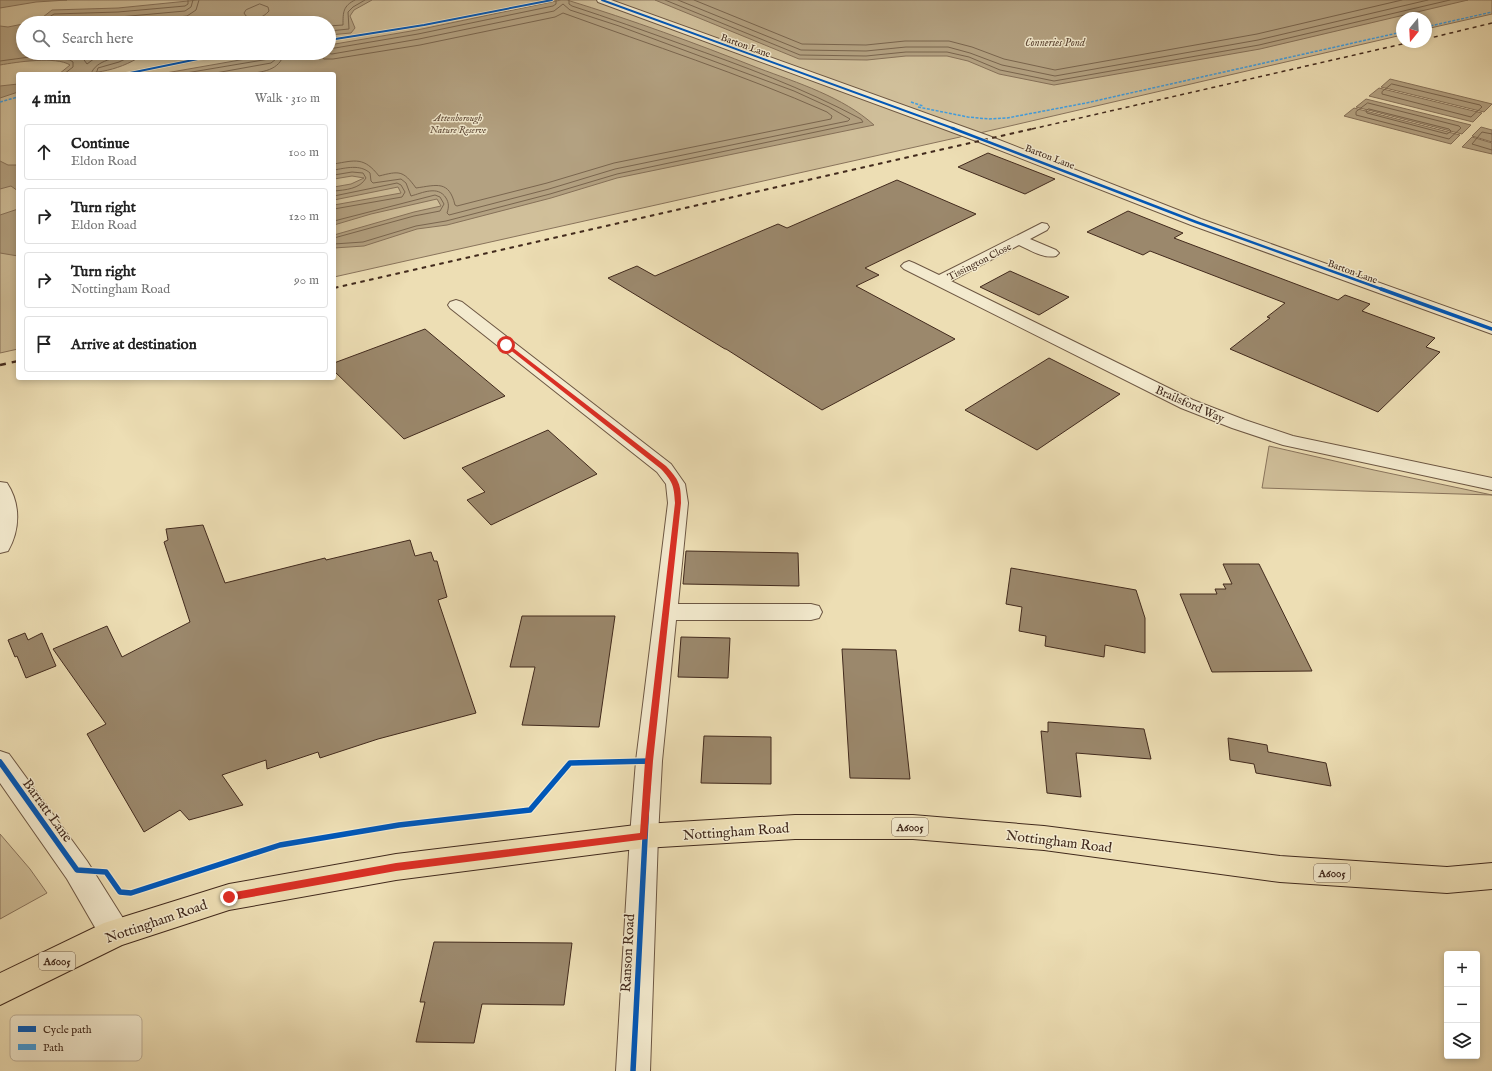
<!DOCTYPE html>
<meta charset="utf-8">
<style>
body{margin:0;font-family:"IM FELL English",serif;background:#f2f2f2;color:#222}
.controls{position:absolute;right:12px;bottom:12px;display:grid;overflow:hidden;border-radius:4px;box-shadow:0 2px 6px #0003}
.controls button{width:36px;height:36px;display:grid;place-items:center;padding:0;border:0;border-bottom:1px solid #e0e0e0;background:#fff;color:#222;font:20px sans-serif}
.compass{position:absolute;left:1396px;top:12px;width:36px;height:36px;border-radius:50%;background:#fff;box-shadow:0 2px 6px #0003;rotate:198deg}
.stop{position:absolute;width:12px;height:12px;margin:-9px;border:3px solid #d93025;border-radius:50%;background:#fff}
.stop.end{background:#d93025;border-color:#fff;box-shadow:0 1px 4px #0008}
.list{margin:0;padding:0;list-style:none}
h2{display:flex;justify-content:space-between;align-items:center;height:52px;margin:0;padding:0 16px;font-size:17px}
h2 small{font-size:13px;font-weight:400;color:#767676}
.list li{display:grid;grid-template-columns:26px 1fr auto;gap:12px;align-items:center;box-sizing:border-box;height:56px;margin:0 8px 8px;padding:0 8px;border:1px solid #e0e0e0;border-radius:4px}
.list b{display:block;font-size:15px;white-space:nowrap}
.list p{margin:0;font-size:13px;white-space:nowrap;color:#767676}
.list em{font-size:13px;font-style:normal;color:#767676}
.icon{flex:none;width:22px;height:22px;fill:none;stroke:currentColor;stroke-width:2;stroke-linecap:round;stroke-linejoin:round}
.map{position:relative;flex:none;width:1492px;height:1071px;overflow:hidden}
.search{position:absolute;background:#fff;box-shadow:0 2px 6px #0003;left:16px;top:16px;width:320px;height:44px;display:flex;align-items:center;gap:10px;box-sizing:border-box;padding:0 14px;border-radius:22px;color:#767676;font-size:15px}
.panel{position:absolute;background:#fff;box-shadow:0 2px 6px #0003;left:16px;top:72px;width:320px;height:308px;border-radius:4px}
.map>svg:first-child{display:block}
.green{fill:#d0bf9a;stroke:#89745c;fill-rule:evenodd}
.water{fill:#b3a181;stroke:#867159}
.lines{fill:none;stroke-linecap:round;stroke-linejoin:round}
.shore{stroke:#7a664f;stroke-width:1}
.building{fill:#9b886c;stroke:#422a1d}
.minor-casing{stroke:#6d5743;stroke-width:2}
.tertiary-casing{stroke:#6d5743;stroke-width:2}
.primary-casing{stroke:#422a1d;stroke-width:2}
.minor{fill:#f3eace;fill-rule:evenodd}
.tertiary{fill:#f3eace;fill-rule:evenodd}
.primary{fill:#eddeb4;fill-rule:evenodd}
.rail-far2{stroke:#422a1d;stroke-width:1.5;stroke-dasharray:4 4;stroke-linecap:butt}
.rail-far1{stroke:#422a1d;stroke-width:2;stroke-dasharray:4.5 4.5;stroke-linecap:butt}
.rail{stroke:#422a1d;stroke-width:2.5;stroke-dasharray:6 6;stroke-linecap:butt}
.quiet{stroke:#3f9cdf;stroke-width:1.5;stroke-dasharray:3 1.5;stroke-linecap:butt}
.cycleway-far3-casing{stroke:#f3eace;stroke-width:3.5}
.cycleway-far2-casing{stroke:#f3eace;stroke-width:4}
.cycleway-far1-casing{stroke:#f3eace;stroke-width:5.5}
.cycleway-casing{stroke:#f3eace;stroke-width:8}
.cycleway-far3{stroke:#0057b8;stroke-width:2}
.cycleway-far2{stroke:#0057b8;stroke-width:2.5}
.cycleway-far1{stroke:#0057b8;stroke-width:3.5}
.cycleway{stroke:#0057b8;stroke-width:5.5}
.route{fill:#d93025}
.labels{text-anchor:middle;stroke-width:3;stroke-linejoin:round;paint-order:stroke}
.far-street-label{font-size:10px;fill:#422a1d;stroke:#f3eace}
.far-park-label{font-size:10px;font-style:italic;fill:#5e4836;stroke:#f3eace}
.far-water-label{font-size:11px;font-style:italic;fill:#5e4836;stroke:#f3eace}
.shield{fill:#f3eace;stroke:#776452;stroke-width:1}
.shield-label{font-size:11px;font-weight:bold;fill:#422a1d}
.street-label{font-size:12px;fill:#422a1d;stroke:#f3eace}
.near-street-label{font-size:14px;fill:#422a1d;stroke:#f3eace}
.key{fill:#f3eace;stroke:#beb099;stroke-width:1}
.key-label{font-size:11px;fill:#422a1d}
</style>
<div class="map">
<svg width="1492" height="1071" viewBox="0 0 1492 1071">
<rect width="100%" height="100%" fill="#eddeb4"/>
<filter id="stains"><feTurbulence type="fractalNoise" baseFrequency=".005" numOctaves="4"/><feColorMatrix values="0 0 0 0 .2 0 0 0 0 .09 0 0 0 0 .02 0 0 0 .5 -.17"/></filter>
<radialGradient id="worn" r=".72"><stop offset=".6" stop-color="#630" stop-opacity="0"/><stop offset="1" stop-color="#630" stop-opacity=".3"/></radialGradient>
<!-- green -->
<path class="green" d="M 0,0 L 1492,0 L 1492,14 L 1426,29 L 1426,18 L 1402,18 L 1402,35 L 984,132 L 980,133 L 973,131 L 960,137 L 334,277 L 334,74 L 18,74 L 18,349 L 0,353 ZM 23,23 L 329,23 L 329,53 L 23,53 Z
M 1269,446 L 1374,470 L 1492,495 L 1262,488 Z
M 0,834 L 30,869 L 47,893 L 0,919 Z"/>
<!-- water -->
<path class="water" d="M 0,0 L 67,0 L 36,2 L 0,8 Z
M 198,0 L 372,0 L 354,10 L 350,16 L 355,28 L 351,33 L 329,35 L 329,23 L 26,23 L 43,17 L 52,10 L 118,8 Z
M 561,0 L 567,0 C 632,20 695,43 758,68 C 798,83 843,97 874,125 L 617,178 L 551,198 L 447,225 L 417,229 L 364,246 L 334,248 L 334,235 L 414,212 L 441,206 L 437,199 L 371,214 L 334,225 L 334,205 L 401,193 L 398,187 L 334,200 L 334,187 L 351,184 L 364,178 L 352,176 L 334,179 L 334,74 L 160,74 L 280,53 L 329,53 L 329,45 L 417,30 Z
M 655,0 L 1468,0 L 1260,49 L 1054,85 L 999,74 L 968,61 L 947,56 L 906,56 L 867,60 L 799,59 Z
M 23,24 L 23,53 L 121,53 C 129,55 136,52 143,55 C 115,73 91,74 59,74 L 70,65 C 56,56 17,62 0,65 L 0,26 L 8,27 Z
M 1390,79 L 1492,104 L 1484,112 L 1381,87 Z
M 18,84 L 18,92 L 0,98 L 0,86 Z
M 1379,88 L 1482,113 L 1473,122 L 1369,96 Z
M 1366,99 L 1471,125 L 1462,134 L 1356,107 Z
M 1354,108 L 1460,135 L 1451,144 L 1344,116 Z
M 1481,127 L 1492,130 L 1492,142 L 1472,136 Z
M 1472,137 L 1492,143 L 1492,154 L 1462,147 Z
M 0,161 L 8,165 L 18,165 L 18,191 L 11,186 L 0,189 Z
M 18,209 L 18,256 L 0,253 L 0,215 Z"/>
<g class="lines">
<!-- shore -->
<path class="shore" d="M 665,0 L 800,55 L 866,56 L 906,52 L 947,52 L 969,57 L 1000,70 L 1054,81 L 1259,45 L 1450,0
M 678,0 L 801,50 L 866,51 L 906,47 L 948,47 L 970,53 L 1002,65 L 1055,76 L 1258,40 L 1428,0
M 694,0 L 802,44 L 866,45 L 905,41 L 949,41 L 972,47 L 1004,59 L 1055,70 L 1257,34 L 1402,0
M 260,4 L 268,7 L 269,11 C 263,18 254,21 246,16 L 244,13 L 246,10 Z
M 40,23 L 54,14 L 118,12 L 185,6 L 188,4 L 188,0
M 50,23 L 56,19 L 119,17 L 185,11 L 191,7 L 193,0
M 124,23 L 187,16 L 196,10 L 199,0
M 329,26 L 343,25 C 343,12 343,6 355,0
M 329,31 L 349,29 L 348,12 L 353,7 L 365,0
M 329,49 L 418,34 L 553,6 L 556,4 L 556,0
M 79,53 L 87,64 L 95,58 L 115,53
M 317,53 L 324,59 L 333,59 L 420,45 L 555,17 L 563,13 C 651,45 741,74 827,112 L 832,116 L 831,119 L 614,163 L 547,183 L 457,206 L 455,205 C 449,180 437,185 416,188 C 403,170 399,171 379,176 C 364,157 356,160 334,164
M 326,53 L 332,54 L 419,39 L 554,11 L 563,4 L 570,10 L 619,26 L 794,91 L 829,107 L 850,119 L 848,121 L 615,169 L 549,189 L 449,215 L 447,213 C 449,207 449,203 446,198 C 438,185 422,193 411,196 L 406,183 L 401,179 L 373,183 L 371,181 L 370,173 C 360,164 346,168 334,170
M 0,61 L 37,56 L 70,60 L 73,62 L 73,67 L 64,74
M 91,74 C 96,59 117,59 129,53
M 96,74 L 98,68 L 119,62 L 138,53
M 180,74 L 269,59 L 272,57 L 273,53
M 210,74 L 271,63 L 276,59 L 278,53
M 246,74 C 262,72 280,71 284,53
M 1392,84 L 1480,105 L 1482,107 L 1471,117 L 1382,94 L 1382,92 Z
M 1368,103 L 1459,126 L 1461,128 L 1449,139 L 1356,115 L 1356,112 Z
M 1369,109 L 1449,129 L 1451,131 L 1447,134 L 1367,113 L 1366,111 Z
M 1492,134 L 1482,132 L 1472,144 L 1492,150
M 334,175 L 352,172 L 363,173 L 366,178 C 360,189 345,190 334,191
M 334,196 L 397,183 L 401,185 L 405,192 L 402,197 L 334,209
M 334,221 L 435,195 L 440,197 L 444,204 L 440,211 L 414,216 L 334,238
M 334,244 L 363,242 L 416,226 L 446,221 L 550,194 L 617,174 L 863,122 L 861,119 C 803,88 743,66 681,44 C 645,31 609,18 572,6 L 569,4 L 569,0"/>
</g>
<!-- building -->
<path class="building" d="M 988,153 L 1055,179 L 1025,194 L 958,167 Z
M 897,180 L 976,214 L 865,268 L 879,275 L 856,286 L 955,339 L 822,410 L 726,349 L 725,349 L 608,278 L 637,266 L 655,276 L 778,224 L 787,228 Z
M 1128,211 L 1183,233 L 1174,238 L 1338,300 L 1345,295 L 1370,304 L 1362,311 L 1435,338 L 1426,347 L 1440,352 L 1378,412 L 1230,349 L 1270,318 L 1267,317 L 1285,303 L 1150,251 L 1143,255 L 1087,232 Z
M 1010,271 L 1069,297 L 1039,315 L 980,287 Z
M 425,329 L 505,396 L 404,439 L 334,371 L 334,363 Z
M 1049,358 L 1120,394 L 1037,450 L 965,410 Z
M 548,430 L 597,474 L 491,525 L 467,500 L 485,492 L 462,468 Z
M 203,525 L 225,583 L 325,558 L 326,560 L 410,540 L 415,556 L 431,552 L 434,561 L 437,561 L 447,597 L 438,600 L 476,713 L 378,739 L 320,758 L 318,752 L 267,769 L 266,760 L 222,775 L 243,805 L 189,820 L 180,810 L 144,832 L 87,734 L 106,724 L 53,649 L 107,626 L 122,657 L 190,622 L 164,542 L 168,540 L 166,529 Z
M 686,551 L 798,553 L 799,586 L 683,584 Z
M 1223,564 L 1259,564 L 1312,671 L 1212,672 L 1180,594 L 1217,594 L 1215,589 L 1226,589 L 1223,584 L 1232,584 Z
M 1011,568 L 1136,590 L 1145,618 L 1145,653 L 1105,645 L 1104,657 L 1045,646 L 1046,636 L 1019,631 L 1022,607 L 1006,604 Z
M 522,616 L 615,616 L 599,727 L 522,725 L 535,667 L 510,667 Z
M 25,633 L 28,640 L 42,633 L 56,666 L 26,678 L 17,656 L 15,657 L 8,640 Z
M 681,637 L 730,638 L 728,678 L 678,677 Z
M 842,649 L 896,650 L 910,779 L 850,778 Z
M 1048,722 L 1144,729 L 1151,759 L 1076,753 L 1081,797 L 1047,793 L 1041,731 L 1048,732 Z
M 704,736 L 771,737 L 771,784 L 701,783 Z
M 1228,738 L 1267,745 L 1268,752 L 1326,763 L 1331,786 L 1256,773 L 1254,764 L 1230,760 Z
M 434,942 L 572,943 L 564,1005 L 482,1004 L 474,1043 L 416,1042 L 425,1002 L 420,1002 Z"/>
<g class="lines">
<!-- minor casing -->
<g class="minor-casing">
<path id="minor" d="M 597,0 L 611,0 L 989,136 L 1201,219 L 1492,323 L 1492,334 L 1191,225 L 979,142 L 598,2 Z
M 1042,223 L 1047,224 L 1049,227 L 1047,230 L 1030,239 L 1056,250 L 1059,253 L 1056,256 C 1044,259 1030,250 1019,245 L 951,281 L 1193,400 L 1245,420 L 1293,436 L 1492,478 L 1492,490 L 1283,445 L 1232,428 L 1181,408 L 904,269 L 901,266 L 904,263 L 909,261 L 914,263 L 939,275 Z
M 456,300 L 462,302 L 671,464 L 685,484 L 688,503 L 678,604 L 811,604 L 819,606 L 822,612 L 819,618 L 811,620 L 676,620 L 662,761 L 658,836 L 654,844 L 644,848 L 634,844 L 630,836 L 636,761 L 668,503 L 666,484 L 657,472 L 450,308 L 448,305 L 450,302 Z
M 0,482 L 7,483 C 21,504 20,530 8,551 L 0,553 Z"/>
</g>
<!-- tertiary casing -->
<g class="tertiary-casing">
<path id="tertiary" d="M 0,751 L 9,754 L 87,861 L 126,923 L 130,933 L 126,943 L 115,947 L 104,943 L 67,879 L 0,783 Z
M 644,824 L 654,827 L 658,836 L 650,1071 L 616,1071 L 630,836 L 634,827 Z"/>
</g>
<!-- primary casing -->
<g class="primary-casing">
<path id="primary" d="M 795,815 L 913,815 L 1044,826 L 1280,856 L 1447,867 L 1492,863 L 1492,889 L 1447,893 L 1280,882 L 1044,850 L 913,839 L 795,839 L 644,848 L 396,880 L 229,910 L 122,945 L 0,1005 L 0,973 L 104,923 L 229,884 L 396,854 L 644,824 Z"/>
</g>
<!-- minor -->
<use href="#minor" class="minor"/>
<!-- tertiary -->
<use href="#tertiary" class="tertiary"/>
<!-- primary -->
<use href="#primary" class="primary"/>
<!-- rail-far2 -->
<path class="rail-far2" d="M 1426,39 L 1492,23
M 1032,129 L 1411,42"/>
<!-- rail-far1 -->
<path class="rail-far1" d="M 334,288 L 1036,128"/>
<!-- rail -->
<path class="rail" d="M 0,365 L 18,361"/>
<!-- quiet -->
<path class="quiet" d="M 1426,27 L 1492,12
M 0,102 L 18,97
M 911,102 L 923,106
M 918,107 L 968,117 L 989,119 L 1007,118 L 1086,103 L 1402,32"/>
<!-- cycleway-far3 casing -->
<g class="cycleway-far3-casing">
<path id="cycleway-far3" d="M 602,0 L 955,129
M 329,40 L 424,25 L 552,0
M 125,74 L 198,59 L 240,53"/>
</g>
<!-- cycleway-far2 casing -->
<g class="cycleway-far2-casing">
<path id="cycleway-far2" d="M 952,128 L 1196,222 L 1384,290"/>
</g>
<!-- cycleway-far1 casing -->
<g class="cycleway-far1-casing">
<path id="cycleway-far1" d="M 1381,289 L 1492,329"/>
</g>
<!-- cycleway casing -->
<g class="cycleway-casing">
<path id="cycleway" d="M 0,762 L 77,870 L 106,872 L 120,892 L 131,893 L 280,845 L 399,825 L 530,810 L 570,763 L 649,761 L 633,1071"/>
</g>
<!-- cycleway-far3 -->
<use href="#cycleway-far3" class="cycleway-far3"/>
<!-- cycleway-far2 -->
<use href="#cycleway-far2" class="cycleway-far2"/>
<!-- cycleway-far1 -->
<use href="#cycleway-far1" class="cycleway-far1"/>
<!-- cycleway -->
<use href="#cycleway" class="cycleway"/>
</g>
<!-- route -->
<path class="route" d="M 505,344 L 508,344 L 666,466 C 679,480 681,484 681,503 L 653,761 L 647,839 L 396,871 L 229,901 L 226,900 L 225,897 L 226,894 L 229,893 L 396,863 L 640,833 L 645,761 L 675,503 C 674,486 673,482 661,469 L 505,346 Z"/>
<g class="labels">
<!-- far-street labels -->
<g class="far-street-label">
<text transform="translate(746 45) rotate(20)" y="4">Barton Lane</text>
<text transform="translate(1050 156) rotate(21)" y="4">Barton Lane</text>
<text transform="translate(979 261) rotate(-27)" y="4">Tissington Close</text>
<text transform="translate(1353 271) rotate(20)" y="4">Barton Lane</text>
</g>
<!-- far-park labels -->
<g class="far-park-label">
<text x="458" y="121">Attenborough<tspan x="458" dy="12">Nature Reserve</tspan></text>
</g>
<!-- far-water labels -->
<g class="far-water-label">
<text x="1055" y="46">Conneries Pond</text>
</g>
<!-- shield labels -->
<g class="shield">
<rect x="892" y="818" width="36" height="18" rx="3"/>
<rect x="1314" y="864" width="36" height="18" rx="3"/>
<rect x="39" y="952" width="36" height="18" rx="3"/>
</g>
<g class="shield-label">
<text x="910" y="831">A6005</text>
<text x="1332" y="877">A6005</text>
<text x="57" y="965">A6005</text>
</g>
<!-- street labels -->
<g class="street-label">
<text transform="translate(1190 404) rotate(24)" y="4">Brailsford Way</text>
</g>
<!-- near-street labels -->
<g class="near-street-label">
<text transform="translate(48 810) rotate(54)" y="5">Barratt Lane</text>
<text transform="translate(736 831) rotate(-4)" y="5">Nottingham Road</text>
<text transform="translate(1059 841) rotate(7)" y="5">Nottingham Road</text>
<text transform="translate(156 921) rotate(-19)" y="5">Nottingham Road</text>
<text transform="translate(627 953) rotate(-87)" y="5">Ranson Road</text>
</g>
</g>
<!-- legend -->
<rect x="10" y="1015" width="132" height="46" rx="6" class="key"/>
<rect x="18" y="1026" width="18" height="6" fill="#0057b8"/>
<rect x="18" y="1044" width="18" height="6" fill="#3f9cdf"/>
<g class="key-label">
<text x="43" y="1033">Cycle path</text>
<text x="43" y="1051">Path</text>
</g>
<rect width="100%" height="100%" filter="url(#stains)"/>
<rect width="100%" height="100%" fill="url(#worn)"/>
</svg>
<div class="controls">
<button>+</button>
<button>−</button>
<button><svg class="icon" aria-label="layers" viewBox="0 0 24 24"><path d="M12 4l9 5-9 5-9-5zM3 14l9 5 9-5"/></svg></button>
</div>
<svg class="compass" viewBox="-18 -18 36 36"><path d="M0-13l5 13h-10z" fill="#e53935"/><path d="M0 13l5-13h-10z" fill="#767676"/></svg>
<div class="stop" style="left:506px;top:345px"></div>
<div class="stop end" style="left:229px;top:897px"></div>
<div class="search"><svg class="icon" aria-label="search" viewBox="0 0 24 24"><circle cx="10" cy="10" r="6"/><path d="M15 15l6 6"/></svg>Search here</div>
<section class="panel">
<h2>4 min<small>Walk · 310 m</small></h2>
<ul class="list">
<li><svg class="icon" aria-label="ahead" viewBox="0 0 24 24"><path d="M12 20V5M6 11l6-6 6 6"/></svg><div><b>Continue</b><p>Eldon Road</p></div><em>100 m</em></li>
<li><svg class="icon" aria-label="right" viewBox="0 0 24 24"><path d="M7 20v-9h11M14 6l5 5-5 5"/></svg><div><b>Turn right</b><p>Eldon Road</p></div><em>120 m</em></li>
<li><svg class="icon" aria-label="right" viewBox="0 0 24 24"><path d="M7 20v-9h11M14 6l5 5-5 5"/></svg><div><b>Turn right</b><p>Nottingham Road</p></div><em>90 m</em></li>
<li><svg class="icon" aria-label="arrive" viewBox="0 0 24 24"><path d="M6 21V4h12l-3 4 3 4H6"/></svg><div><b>Arrive at destination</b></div></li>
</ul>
</section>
</div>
